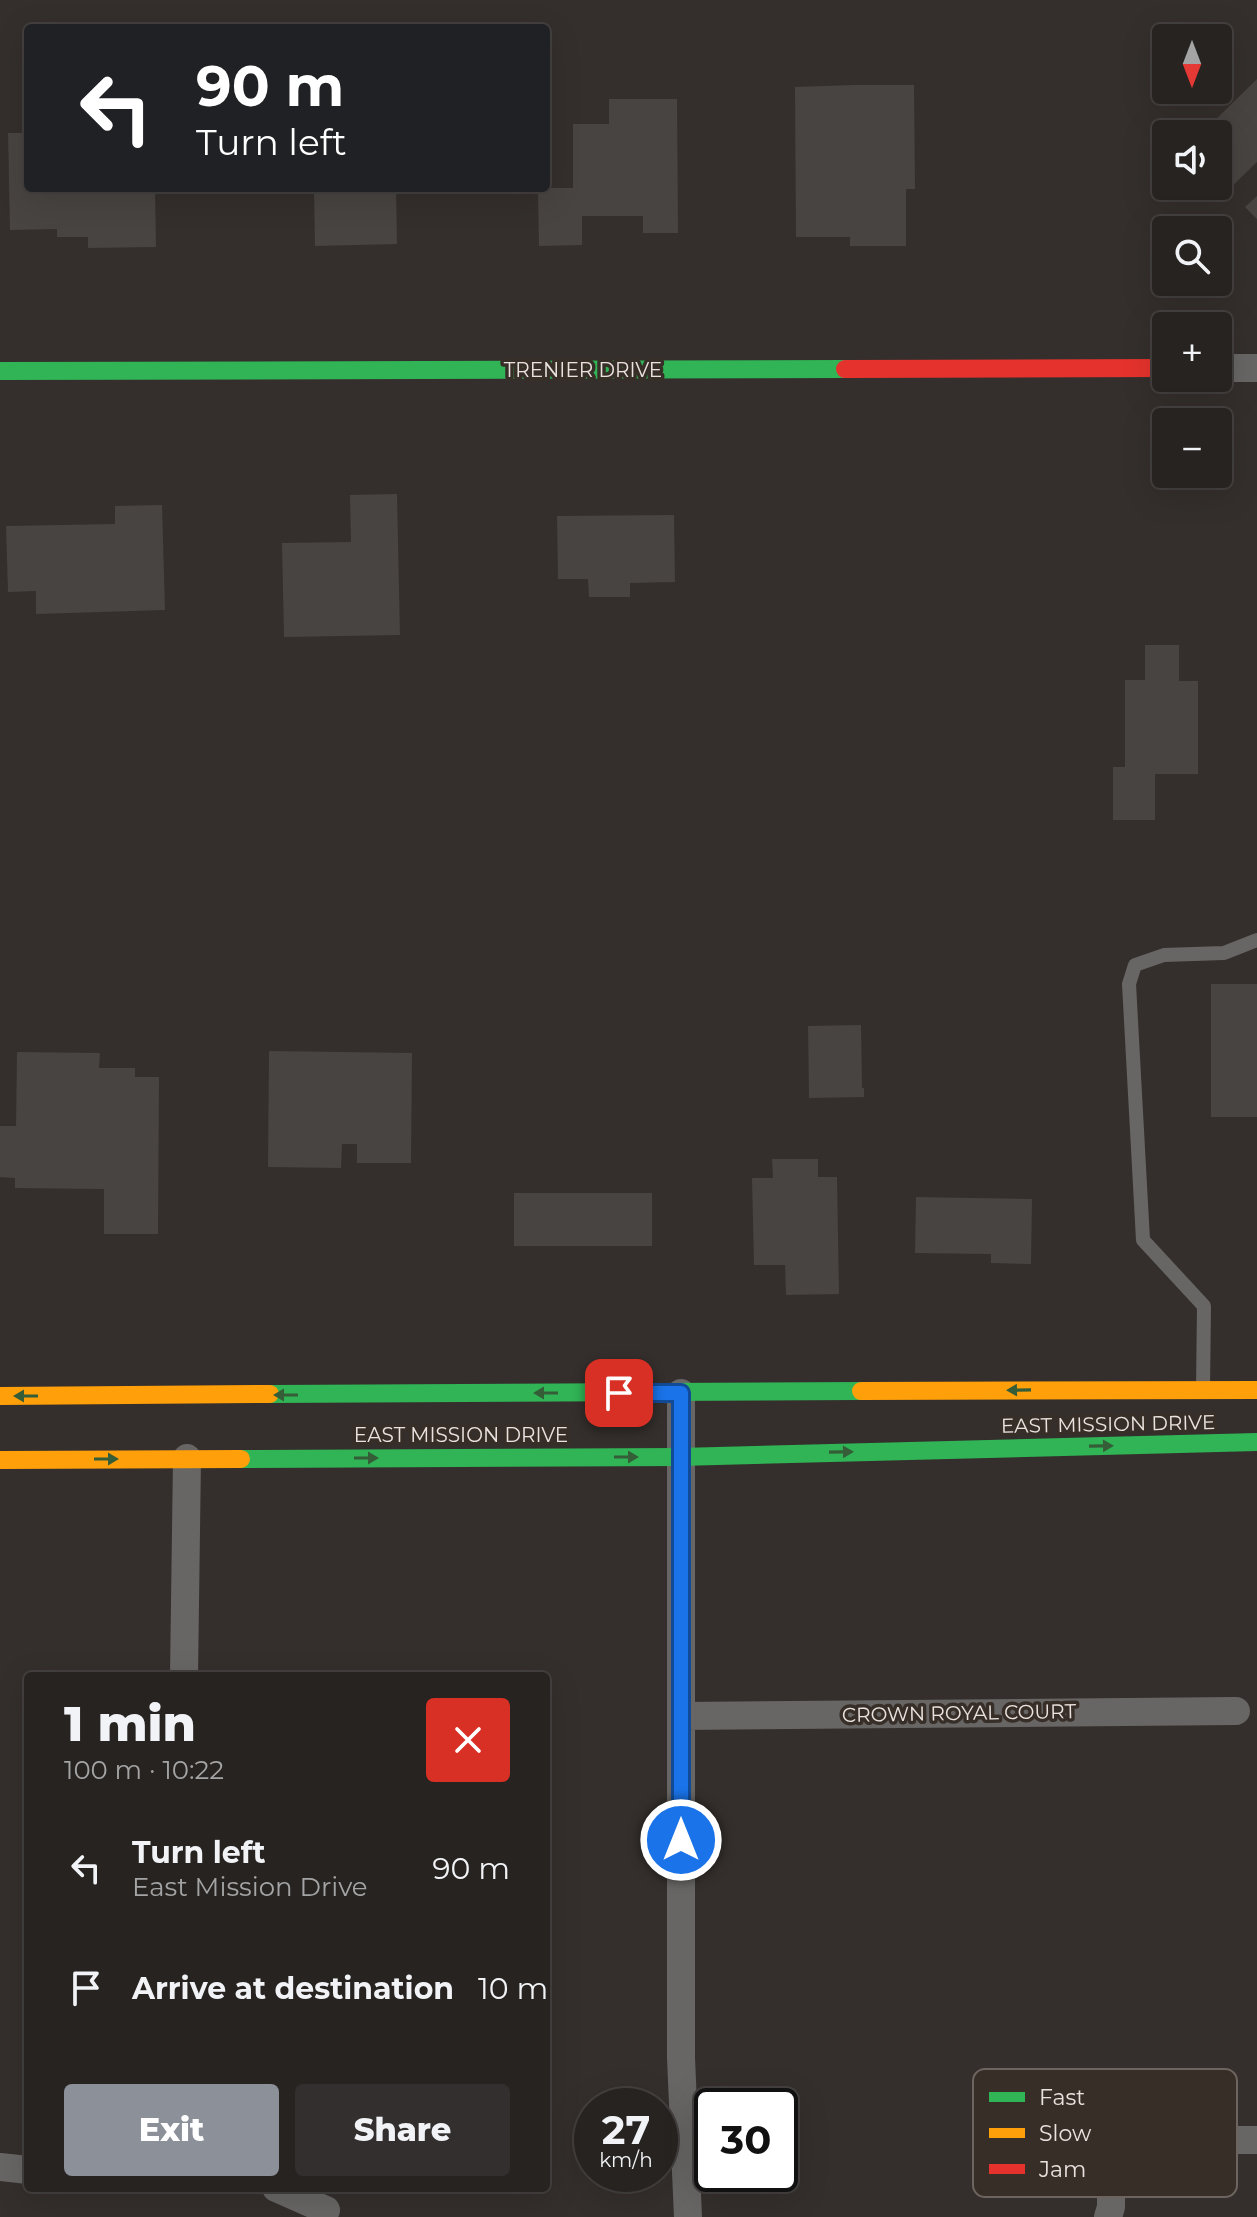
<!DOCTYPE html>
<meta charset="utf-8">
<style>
:root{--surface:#272321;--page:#332f2e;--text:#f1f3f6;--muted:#a4a4a5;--line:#43403f;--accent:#8c9099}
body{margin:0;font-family:Montserrat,sans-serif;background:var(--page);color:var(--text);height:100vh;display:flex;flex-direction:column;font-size:30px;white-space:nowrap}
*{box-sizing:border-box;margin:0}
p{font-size:26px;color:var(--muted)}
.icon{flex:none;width:44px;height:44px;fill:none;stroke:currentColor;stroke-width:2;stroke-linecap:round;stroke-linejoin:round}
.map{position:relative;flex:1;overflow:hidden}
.drawer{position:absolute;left:24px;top:1672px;width:526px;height:520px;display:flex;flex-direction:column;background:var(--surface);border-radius:8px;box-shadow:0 8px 32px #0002,0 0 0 2px var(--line)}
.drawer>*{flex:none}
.hud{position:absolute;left:24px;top:24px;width:526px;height:168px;border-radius:8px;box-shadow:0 8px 32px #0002,0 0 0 2px var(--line);background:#202124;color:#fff;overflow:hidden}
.needle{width:52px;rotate:180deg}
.controls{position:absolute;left:1152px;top:24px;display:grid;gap:16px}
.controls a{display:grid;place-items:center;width:80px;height:80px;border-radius:8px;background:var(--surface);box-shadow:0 8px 32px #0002,0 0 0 2px var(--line);font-size:40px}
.speed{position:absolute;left:574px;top:2088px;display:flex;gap:16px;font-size:40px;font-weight:700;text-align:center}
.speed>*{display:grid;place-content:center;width:104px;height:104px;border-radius:50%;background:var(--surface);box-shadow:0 8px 32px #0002,0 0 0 2px var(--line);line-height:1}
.speed small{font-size:20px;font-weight:400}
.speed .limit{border:4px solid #111;border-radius:12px;background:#fff;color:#111}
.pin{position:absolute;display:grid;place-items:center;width:68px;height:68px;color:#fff;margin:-34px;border-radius:16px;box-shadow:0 4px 12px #0006}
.me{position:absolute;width:88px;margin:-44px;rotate:0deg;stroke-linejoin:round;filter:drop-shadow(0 0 6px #0008)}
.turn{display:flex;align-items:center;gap:28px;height:168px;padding:0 40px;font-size:36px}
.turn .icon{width:104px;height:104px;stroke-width:2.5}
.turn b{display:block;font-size:56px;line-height:68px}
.round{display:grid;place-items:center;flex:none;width:84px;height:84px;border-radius:8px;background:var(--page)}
.summary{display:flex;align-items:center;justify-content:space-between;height:136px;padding:0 40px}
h1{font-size:48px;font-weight:800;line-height:60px}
.action{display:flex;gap:16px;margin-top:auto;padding:16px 40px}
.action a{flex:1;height:92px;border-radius:8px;background:var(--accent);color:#fff;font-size:32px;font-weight:800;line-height:92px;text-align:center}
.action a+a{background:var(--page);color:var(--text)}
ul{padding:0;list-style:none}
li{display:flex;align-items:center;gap:24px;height:120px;padding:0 40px}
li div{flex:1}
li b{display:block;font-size:30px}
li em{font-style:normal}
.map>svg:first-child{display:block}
</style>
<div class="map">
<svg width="1257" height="2217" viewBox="0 0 1257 2217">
<rect width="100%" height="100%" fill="#342f2c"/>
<path fill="#484441" d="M 1257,79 L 1257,162 L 1226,192 L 1218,184 L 1218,134 L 1201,134 Z
M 854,85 L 914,85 L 915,189 L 906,189 L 906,246 L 850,246 L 850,237 L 796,237 L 795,87 Z
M 609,99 L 677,99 L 678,233 L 643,233 L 643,216 L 582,216 L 582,245 L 539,246 L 538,188 L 573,188 L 573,124 L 609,124 Z
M 8,133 L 28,133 L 28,188 L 155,188 L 156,247 L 88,248 L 88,237 L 57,237 L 57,229 L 10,230 Z
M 314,188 L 396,188 L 397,244 L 315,246 Z
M 1257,196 L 1257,219 L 1245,207 Z
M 397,494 L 400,635 L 284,637 L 282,543 L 351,542 L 350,495 Z
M 162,505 L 165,610 L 36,614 L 36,591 L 8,592 L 6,526 L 115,524 L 115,506 Z
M 674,515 L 675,582 L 630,583 L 630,597 L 589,597 L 588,579 L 558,579 L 557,516 Z
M 1145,645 L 1179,645 L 1179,681 L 1198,681 L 1198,774 L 1155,774 L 1155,820 L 1113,820 L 1113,767 L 1125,767 L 1125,680 L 1145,680 Z
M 1211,984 L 1257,984 L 1257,1117 L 1211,1117 Z
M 861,1025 L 862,1088 L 864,1088 L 864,1097 L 809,1098 L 808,1026 Z
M 269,1051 L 412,1053 L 411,1163 L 357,1163 L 357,1144 L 342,1144 L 341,1168 L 268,1167 Z
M 17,1052 L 100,1053 L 99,1068 L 135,1068 L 135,1077 L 159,1077 L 158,1234 L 104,1234 L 104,1189 L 15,1188 L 15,1178 L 0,1177 L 0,1126 L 16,1126 Z
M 772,1159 L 818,1159 L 818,1177 L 837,1177 L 839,1294 L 786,1295 L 785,1265 L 754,1265 L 752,1178 L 773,1178 Z
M 514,1193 L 652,1193 L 652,1246 L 514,1246 Z
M 916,1197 L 1032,1199 L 1031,1264 L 991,1263 L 991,1254 L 915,1253 Z"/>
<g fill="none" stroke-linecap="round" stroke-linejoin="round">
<path stroke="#686665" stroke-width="14" d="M 1203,1388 L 1204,1306 L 1143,1240 L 1129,984 L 1135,965 L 1164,955 L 1224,953 L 1257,940"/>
<path stroke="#686665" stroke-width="28" d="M 1218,368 L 1257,368
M 681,1393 L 681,2058 L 688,2217
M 184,1676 L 187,1458
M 681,1716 L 1236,1711
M 0,2167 L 28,2170
M 276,2188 L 326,2210
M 1108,2217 L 1111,2207 L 1111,2171 L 1127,2139 L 1171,2132 L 1216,2140 L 1257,2140"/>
<path stroke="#30b455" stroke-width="18" d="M 0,371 L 845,369
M 270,1394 L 861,1391
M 241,1459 L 680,1457 L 1257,1442"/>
<path stroke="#ff9f0a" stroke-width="18" d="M 861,1391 L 1257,1390
M 0,1396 L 270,1394
M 0,1460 L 241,1459"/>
<path stroke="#e5322d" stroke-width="18" d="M 845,369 L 1166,368"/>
</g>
<defs><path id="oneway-solid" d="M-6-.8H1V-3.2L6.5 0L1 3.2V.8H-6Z" transform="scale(2)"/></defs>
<g fill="#355d38">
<use href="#oneway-solid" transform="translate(1019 1390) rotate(179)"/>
<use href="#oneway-solid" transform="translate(546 1393) rotate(180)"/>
<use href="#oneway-solid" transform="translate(286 1395) rotate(180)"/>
<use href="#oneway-solid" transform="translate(26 1396) rotate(180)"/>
<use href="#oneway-solid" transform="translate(1101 1446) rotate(-1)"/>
<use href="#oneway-solid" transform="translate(841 1452) rotate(-1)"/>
<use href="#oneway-solid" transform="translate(626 1457)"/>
<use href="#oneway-solid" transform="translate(366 1458)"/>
<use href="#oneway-solid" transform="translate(106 1459)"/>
</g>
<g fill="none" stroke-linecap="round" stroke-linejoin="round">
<g stroke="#114b97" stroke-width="20">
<path id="route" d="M 619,1393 L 681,1393 L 681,1840"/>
</g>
<use href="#route" stroke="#1a73e8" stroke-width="14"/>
</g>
<g text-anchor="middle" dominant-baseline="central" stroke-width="7" stroke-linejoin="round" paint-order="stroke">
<g font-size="20" fill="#e9e2de" stroke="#382e28">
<text x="583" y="370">TRENIER DRIVE</text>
<text transform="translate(1108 1424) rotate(-1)">EAST MISSION DRIVE</text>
<text x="461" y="1435">EAST MISSION DRIVE</text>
<text transform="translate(959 1713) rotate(-1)">CROWN ROYAL COURT</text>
</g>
</g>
<rect x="973" y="2069" width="264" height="128" rx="12" fill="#382e28" stroke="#6d645f" stroke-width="2"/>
<rect x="989" y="2092" width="36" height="10" fill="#30b455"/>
<rect x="989" y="2128" width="36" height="10" fill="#ff9f0a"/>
<rect x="989" y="2164" width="36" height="10" fill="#e5322d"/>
<g font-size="22" fill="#e9e2de">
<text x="1039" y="2105">Fast</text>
<text x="1039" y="2141">Slow</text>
<text x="1039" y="2177">Jam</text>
</g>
</svg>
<div class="controls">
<a><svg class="needle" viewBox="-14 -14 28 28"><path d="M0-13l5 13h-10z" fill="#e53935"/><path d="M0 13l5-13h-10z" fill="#a4a4a5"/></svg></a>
<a><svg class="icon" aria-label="sound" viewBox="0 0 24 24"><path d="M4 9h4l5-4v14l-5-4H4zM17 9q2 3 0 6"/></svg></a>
<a><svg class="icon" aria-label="search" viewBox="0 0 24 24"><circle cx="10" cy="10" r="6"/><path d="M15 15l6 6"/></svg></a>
<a>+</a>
<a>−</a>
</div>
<div class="speed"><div>27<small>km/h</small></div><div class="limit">30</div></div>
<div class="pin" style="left:619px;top:1393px;background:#d93025"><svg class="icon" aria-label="arrive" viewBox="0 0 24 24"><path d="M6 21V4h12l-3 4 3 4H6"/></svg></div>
<svg class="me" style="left:681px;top:1840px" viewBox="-20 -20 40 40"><circle r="17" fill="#1a73e8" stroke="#fff" stroke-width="3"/><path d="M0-11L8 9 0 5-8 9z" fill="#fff"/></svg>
<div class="hud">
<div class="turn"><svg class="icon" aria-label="left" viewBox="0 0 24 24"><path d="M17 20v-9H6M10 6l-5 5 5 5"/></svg><div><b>90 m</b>Turn left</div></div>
</div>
<section class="drawer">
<div class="summary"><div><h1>1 min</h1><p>100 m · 10:22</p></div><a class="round" style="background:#d93025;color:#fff"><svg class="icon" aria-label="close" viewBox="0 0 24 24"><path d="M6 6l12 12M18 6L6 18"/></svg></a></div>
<ul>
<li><svg class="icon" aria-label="left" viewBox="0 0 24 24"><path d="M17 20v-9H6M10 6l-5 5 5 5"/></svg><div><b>Turn left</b><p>East Mission Drive</p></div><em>90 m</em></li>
<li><svg class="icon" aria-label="arrive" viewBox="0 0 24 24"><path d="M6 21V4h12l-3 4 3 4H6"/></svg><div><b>Arrive at destination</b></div><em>10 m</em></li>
</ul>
<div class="action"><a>Exit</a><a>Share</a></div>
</section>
</div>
